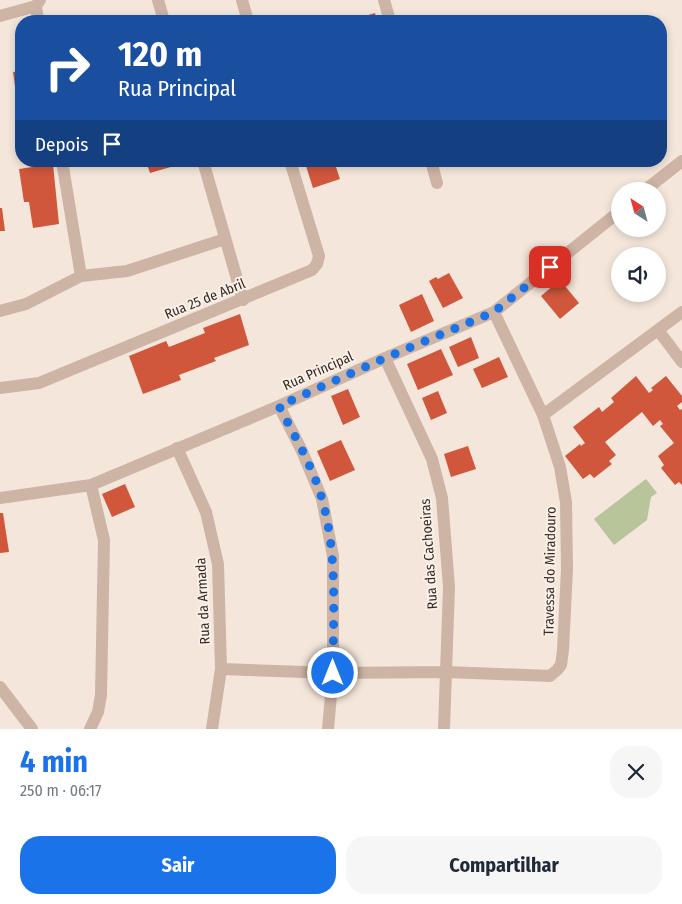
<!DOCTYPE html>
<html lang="pt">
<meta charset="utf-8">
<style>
:root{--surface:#fff;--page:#f6f6f7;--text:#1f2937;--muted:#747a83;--accent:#1a73e8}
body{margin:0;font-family:"Fira Sans Condensed",sans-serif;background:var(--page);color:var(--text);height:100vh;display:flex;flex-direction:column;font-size:19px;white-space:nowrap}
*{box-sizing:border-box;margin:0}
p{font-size:16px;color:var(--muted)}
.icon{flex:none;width:28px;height:28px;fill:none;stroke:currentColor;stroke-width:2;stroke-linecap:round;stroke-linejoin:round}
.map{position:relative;height:729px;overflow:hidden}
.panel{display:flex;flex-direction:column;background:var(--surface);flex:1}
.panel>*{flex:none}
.banner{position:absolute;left:15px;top:15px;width:652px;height:152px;border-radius:20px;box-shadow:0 2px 8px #0003;background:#1a4fa0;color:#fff;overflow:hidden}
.needle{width:32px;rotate:324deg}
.fabs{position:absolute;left:611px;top:182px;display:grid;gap:10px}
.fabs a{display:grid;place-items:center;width:55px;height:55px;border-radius:50%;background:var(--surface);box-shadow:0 2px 8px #0003;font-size:25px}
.pin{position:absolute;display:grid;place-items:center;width:42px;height:42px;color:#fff;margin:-21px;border-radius:10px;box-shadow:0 2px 8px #0006}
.me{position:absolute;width:55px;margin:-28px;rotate:0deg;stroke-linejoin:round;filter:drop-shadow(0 0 4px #0008)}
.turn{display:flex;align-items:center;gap:18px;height:105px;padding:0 20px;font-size:22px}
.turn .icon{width:65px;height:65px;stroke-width:2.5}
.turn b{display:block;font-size:35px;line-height:42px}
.then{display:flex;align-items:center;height:48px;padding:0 20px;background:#0003;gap:10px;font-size:19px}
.round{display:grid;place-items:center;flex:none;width:52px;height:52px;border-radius:20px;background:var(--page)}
.headline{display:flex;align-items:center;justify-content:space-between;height:85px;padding:0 20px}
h1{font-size:30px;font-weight:700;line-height:38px;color:var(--accent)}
.primary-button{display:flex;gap:10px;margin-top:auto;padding:10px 20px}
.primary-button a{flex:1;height:58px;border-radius:20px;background:var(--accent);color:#fff;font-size:20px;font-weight:700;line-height:58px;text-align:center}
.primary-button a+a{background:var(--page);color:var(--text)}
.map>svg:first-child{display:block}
</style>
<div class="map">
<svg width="682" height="729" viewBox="0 0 682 729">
<rect width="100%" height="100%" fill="#f4e6da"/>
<path fill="#b8c499" d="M 646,479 L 657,493 L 651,497 L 647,520 L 614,545 L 594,519 Z"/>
<path fill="#d0563c" d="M 375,13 L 377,21 L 351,21 L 351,20 Z
M 21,71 L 21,94 L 16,94 L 13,72 Z
M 17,135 L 21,135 L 21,157 L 20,157 Z
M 146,161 L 188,161 L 188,162 L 150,173 Z
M 322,161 L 334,161 L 340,179 L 313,188 L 306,166 Z
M 53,164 L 59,224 L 33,228 L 29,202 L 24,202 L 19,169 Z
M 0,208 L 2,208 L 5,231 L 0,231 Z
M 449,273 L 463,298 L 443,308 L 429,281 L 436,277 L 438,279 Z
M 560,280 L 579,303 L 560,319 L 541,296 Z
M 422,294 L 434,321 L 411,332 L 399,305 Z
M 240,314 L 249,345 L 214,358 L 216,361 L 179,375 L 181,380 L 143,394 L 129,356 L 166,341 L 169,347 L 205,333 L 203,328 Z
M 471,337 L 479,358 L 458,367 L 449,347 Z
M 441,349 L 453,375 L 418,390 L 407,364 Z
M 499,357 L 508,377 L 482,388 L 473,369 Z
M 636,376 L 649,393 L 653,390 L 651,388 L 666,376 L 682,396 L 682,402 L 677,406 L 680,410 L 682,409 L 682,485 L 679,482 L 675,485 L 661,468 L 664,465 L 658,456 L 674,443 L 660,426 L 663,424 L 660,420 L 653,426 L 642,412 L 605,442 L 616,455 L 609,461 L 612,464 L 594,478 L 590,474 L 583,479 L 565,456 L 580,444 L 581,446 L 585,443 L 573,427 L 599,407 L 602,412 L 614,402 L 611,398 Z
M 348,389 L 360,417 L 343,425 L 331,396 Z
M 438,391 L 447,413 L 431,420 L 422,398 Z
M 341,440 L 355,470 L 330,481 L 317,451 Z
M 468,446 L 476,469 L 451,477 L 444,454 Z
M 125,484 L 135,507 L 112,517 L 102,494 Z
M 0,513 L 3,513 L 9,552 L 0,553 Z"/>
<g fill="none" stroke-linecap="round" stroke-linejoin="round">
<path stroke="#cdb4a5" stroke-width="12" d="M 158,0 L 164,21
M 242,0 L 248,21
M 384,0 L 390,21
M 36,6 L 38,21
M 0,16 L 36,6 L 40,0
M 62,161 L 81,276
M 203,161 L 243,300
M 431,161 L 437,183
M 644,191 L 682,161
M 0,311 L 26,304 L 81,276 L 127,271 L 225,239
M 658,330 L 682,362
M 385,358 L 432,459 L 442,498 L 449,587 L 444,729
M 0,388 L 39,383 L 312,270 L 317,264 L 319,256 L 290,161
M 279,406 L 302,451 L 322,499 L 333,556 L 333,673 L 328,729
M 543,415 L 682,312
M 177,448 L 206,512 L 218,564 L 221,669 L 212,729
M 0,498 L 91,485 L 279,406 L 385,358 L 494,312 L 620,211
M 221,669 L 333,673 L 447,672 L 550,676 L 557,670 L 561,665 L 563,650 L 567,569 L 566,502 L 560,467 L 543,415 L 494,312
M 0,687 L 32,729
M 90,729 L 98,712 L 101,695 L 104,540 L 91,485"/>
</g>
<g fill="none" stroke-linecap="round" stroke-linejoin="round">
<path stroke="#1a73e8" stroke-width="9" stroke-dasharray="0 16.2" d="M 333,673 C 333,615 338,555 322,499 C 313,467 294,435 279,406 L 385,358 L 494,312 L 550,267"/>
</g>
<g text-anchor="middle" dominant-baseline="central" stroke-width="4" stroke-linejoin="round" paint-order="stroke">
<g font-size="14" fill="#382b27" stroke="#fbf0e7">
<text transform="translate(205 299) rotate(-22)">Rua 25 de Abril</text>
<text transform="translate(318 371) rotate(-24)">Rua Principal</text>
<text transform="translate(429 554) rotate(-94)">Rua das Cachoeiras</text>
<text transform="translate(550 571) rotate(-89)">Travessa do Miradouro</text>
<text transform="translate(203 601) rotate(-93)">Rua da Armada</text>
</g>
</g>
</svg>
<div class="fabs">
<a><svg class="needle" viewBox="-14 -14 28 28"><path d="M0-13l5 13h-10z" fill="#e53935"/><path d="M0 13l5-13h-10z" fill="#747a83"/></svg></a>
<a><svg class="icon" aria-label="sound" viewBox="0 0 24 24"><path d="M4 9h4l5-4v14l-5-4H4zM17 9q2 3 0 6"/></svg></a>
</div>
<div class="pin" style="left:550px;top:267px;background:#d93025"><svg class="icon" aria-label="arrive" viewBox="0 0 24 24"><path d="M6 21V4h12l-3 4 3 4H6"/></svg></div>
<svg class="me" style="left:333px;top:673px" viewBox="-20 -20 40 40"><circle r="17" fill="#1a73e8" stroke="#fff" stroke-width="3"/><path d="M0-11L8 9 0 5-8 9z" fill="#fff"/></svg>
<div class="banner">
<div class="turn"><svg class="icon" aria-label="right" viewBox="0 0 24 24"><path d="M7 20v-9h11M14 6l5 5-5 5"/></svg><div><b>120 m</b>Rua Principal</div></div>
<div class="then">Depois<svg class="icon" aria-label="arrive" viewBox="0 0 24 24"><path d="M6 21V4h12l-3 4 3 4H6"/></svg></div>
</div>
</div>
<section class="panel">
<div class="headline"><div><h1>4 min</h1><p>250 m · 06:17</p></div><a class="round"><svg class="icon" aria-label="close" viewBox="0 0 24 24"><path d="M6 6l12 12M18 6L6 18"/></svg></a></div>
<div class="primary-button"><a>Sair</a><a>Compartilhar</a></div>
</section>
